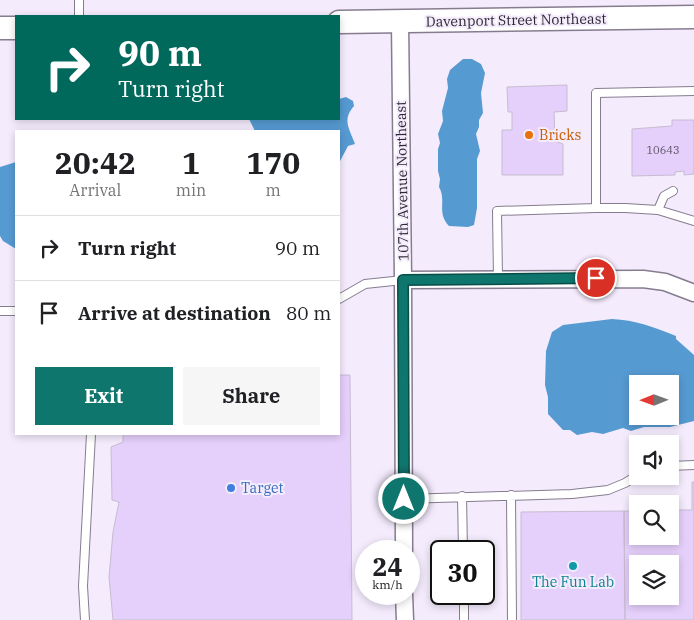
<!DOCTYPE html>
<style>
:root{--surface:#fff;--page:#f6f6f6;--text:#202124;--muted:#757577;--line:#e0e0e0;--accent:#0f766e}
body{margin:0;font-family:"IBM Plex Serif",serif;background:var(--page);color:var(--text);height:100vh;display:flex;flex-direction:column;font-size:19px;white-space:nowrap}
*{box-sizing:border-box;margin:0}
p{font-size:16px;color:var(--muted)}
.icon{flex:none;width:28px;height:28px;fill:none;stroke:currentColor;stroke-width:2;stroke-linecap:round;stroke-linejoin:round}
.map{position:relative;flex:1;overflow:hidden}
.sheet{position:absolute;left:15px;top:130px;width:325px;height:305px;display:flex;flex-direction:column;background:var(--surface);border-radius:0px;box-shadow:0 2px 8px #0003}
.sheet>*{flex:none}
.top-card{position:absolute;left:15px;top:15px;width:325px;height:105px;border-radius:0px;box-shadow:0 2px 8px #0003;background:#00695c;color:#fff;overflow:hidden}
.needle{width:32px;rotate:269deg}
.tools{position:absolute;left:629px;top:375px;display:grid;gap:10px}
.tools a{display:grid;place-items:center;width:50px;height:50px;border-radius:0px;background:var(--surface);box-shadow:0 2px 8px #0003;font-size:25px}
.speed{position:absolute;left:355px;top:540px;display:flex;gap:10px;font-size:25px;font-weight:700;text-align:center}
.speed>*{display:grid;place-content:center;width:65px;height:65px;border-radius:50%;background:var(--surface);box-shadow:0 2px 8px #0003;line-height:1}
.speed small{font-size:12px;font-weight:400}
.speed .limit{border:2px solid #111;border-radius:8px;background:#fff;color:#111}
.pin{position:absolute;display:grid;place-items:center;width:42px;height:42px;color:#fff;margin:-21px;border:2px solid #fff;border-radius:50%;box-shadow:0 1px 5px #0007}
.me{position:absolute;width:55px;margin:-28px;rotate:0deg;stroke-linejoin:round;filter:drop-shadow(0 0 4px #0008)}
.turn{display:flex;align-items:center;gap:18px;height:105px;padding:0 20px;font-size:22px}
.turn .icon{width:65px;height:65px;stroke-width:2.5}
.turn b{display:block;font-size:35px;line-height:42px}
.eta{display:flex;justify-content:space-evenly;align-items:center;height:85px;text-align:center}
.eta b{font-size:30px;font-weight:800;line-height:35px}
.button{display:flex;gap:10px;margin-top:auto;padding:10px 20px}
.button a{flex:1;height:58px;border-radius:0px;background:var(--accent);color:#fff;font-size:20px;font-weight:800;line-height:58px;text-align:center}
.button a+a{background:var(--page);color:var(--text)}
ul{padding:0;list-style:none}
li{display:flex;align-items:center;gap:15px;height:65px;padding:0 20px;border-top:1px solid var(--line)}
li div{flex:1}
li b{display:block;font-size:19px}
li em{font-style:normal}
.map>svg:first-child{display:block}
</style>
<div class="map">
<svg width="694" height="620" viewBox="0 0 694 620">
<rect width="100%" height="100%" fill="#f4ebfd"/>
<path fill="#569ad2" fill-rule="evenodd" d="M 463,59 L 472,59 L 481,64 L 485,73 L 481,93 L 483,113 L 479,120 L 479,127 L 476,134 L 480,151 L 477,159 L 477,208 L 474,225 L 468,227 L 449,226 C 436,212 447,201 439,187 L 440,179 L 438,171 L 438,149 L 440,143 L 438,134 L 443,121 L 442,111 L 448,88 L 447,79 L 450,70 Z
M 346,97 L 353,101 L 354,106 C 342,120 349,128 355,144 L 348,146 L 339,163 L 339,131 L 255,131 L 249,119 L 339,119 L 339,99 Z
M 16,162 L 16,249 L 3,241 L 0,236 L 0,167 Z
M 612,319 C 635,320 654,327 676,336 L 676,339 L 694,355 L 694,421 L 670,427 L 644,427 L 631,431 L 623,428 L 603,434 L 592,432 L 577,435 L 570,430 L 563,430 L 548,414 L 548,397 L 545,385 L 546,351 L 552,332 L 563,325 ZM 638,384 L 670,384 L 670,416 L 638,416 Z"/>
<path fill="#e5cffb" stroke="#c7bcd1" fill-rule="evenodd" d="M 567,85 L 567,111 L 554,112 L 555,141 L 563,144 L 563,175 L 502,175 L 502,130 L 512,130 L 512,112 L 508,112 L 507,87 Z
M 672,120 L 694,120 L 694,174 L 684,175 L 684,171 L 675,172 L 675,175 L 632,176 L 632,129 L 672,126 Z
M 339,375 L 350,375 L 352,620 L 113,620 L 109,577 L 113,532 L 119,502 L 112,500 L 111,447 L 123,442 L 123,434 L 339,434 Z
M 692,482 L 694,482 L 694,620 L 625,620 L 624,511 L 638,511 L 638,536 L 670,536 L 670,510 L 692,510 ZM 638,564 L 670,564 L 670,596 L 638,596 Z
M 624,511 L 625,620 L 521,620 L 521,512 Z"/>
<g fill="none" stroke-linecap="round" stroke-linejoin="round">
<g stroke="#867c8f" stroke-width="10">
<path id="lane" d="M 79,0 L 79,16
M 596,208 L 625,208 L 658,210 L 694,221
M 658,210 L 664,196 L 673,191
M 498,278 L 497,211 L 596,208 L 596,93 L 694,91
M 339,299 L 365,284 L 403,280
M 0,311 L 16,311
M 670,466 L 694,465
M 511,495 L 512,620
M 462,496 L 463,551
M 404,499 L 572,494 L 608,490 L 625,483 L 638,475
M 464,594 L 464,620
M 85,620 L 83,586 L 91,434"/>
</g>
<g stroke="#867c8f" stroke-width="19">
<path id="street" d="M 400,21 L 403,280 L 404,551
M 403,280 L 643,279 L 665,282 L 694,293
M 404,594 L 405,620"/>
</g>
<g stroke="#867c8f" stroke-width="25">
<path id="secondary" d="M 339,22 L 694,17
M 0,28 L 16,28"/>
</g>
<use href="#lane" stroke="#fff" stroke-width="8"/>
<use href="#street" stroke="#fff" stroke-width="16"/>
<use href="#secondary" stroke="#fff" stroke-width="22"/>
</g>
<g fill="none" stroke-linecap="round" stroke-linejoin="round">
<g stroke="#0a4d48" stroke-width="12">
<path id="route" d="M 404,499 L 403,280 L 596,278"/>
</g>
<use href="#route" stroke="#0f766e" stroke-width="9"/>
</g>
<circle fill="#e8710a" stroke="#f4ebfd" stroke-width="2" cx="529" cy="135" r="5"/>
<circle fill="#3f7fe0" stroke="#f4ebfd" stroke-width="2" cx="231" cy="488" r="5"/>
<circle fill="#0f9aa8" stroke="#f4ebfd" stroke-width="2" cx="573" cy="566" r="5"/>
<g text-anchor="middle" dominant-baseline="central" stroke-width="4" stroke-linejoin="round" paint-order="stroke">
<g font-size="11" fill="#5a5263">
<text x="663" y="150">10643</text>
</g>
<g font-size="14" fill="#2c2830" stroke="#f4ebfd">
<text transform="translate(516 20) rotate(-1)">Davenport Street Northeast</text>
<text transform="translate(402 181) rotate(-91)">107th Avenue Northeast</text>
</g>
<g font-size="14" fill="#c56008" stroke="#f4ebfd" text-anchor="start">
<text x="539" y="135">Bricks</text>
</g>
<g font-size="14" fill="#366cbe" stroke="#f4ebfd" text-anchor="start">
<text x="241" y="488">Target</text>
</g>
<g font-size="14" fill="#0d838f" stroke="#f4ebfd">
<text x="573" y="582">The Fun Lab</text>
</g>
</g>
</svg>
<div class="tools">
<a><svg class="needle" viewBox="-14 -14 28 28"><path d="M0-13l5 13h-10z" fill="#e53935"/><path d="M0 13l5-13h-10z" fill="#757577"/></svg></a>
<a><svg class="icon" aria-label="sound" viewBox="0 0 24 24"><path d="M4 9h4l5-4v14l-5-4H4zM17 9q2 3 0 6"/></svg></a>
<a><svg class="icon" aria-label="search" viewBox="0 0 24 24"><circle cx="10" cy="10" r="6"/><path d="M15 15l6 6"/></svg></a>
<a><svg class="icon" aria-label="layers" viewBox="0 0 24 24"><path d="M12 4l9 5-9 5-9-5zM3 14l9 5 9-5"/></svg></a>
</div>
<div class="speed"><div>24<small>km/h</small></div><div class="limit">30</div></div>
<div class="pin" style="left:596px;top:278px;background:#d93025"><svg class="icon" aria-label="arrive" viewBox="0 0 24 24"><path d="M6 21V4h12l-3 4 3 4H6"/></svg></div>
<svg class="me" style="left:404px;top:499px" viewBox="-20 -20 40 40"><circle r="17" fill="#0f766e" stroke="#fff" stroke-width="3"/><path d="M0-11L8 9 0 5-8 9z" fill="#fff"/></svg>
<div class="top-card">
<div class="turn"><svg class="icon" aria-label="right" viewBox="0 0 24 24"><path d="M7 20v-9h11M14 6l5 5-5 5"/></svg><div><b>90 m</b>Turn right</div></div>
</div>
<section class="sheet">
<div class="eta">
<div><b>20:42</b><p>Arrival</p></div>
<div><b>1</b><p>min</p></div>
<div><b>170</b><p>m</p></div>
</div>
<ul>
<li><svg class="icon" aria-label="right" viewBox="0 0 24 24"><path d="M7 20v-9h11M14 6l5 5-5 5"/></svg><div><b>Turn right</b></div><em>90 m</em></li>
<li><svg class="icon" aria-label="arrive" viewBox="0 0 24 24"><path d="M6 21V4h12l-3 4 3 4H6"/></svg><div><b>Arrive at destination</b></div><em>80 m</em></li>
</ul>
<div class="button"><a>Exit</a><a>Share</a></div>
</section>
</div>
